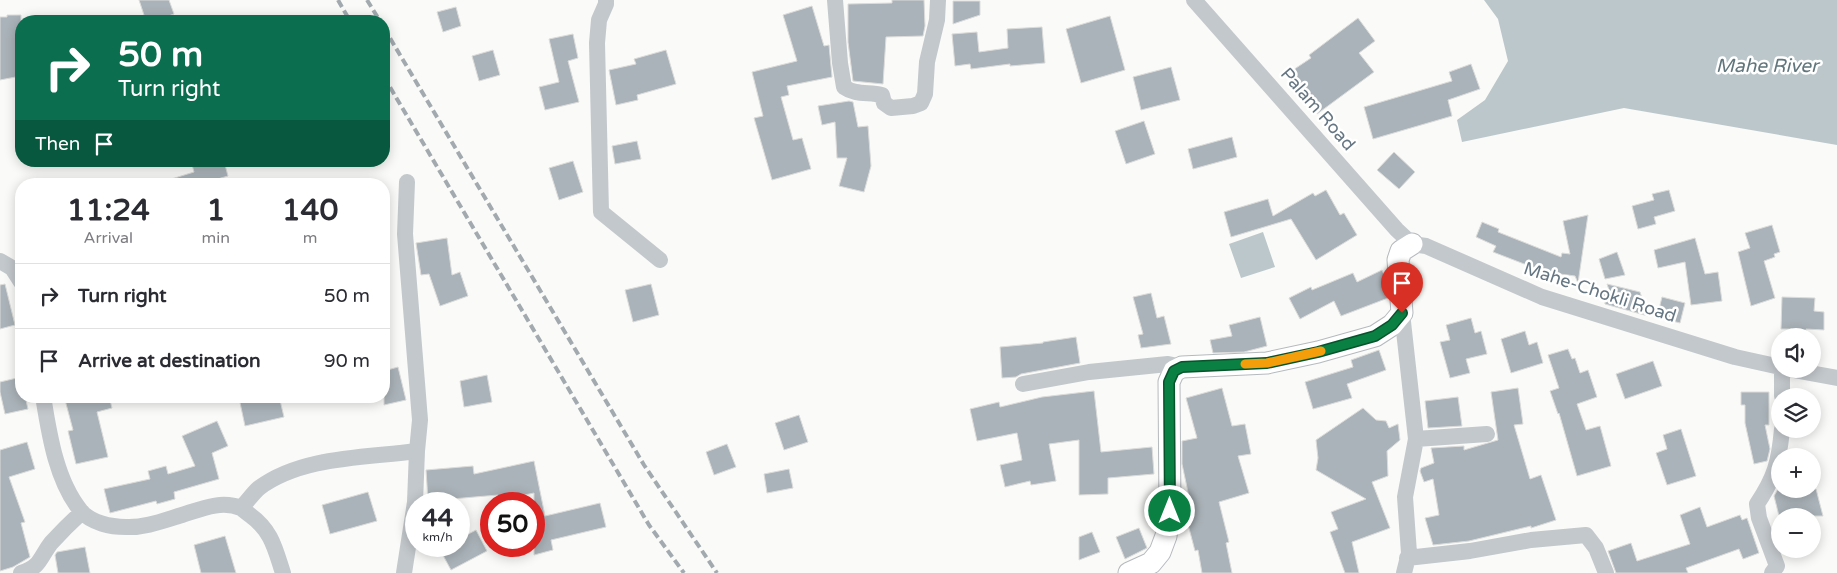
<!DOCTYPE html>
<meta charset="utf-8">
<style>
:root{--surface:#fff;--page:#f2f2f3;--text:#2b2b33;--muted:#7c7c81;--line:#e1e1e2}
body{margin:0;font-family:"Varela Round",sans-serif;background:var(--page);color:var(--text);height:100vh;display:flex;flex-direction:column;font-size:19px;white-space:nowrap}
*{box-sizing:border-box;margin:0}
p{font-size:16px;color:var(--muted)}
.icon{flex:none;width:28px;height:28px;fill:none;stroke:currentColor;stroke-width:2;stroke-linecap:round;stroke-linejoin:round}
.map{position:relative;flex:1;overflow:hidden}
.sheet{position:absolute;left:15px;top:178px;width:375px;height:225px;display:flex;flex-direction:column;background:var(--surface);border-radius:20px;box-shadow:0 2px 12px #0003}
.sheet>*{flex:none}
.banner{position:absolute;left:15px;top:15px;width:375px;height:152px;border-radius:20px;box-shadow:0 2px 12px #0003;background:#0b6e4f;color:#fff;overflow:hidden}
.controls{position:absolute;left:1771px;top:328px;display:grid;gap:10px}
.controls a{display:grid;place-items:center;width:50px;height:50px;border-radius:50%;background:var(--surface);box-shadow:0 2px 12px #0003;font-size:25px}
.speed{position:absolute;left:405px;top:492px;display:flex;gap:10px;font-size:25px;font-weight:700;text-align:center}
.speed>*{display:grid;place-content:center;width:65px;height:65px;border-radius:50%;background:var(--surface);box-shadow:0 2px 12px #0003;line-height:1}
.speed small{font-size:12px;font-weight:400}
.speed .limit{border:8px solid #d22;background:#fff;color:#111}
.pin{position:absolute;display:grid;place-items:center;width:42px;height:42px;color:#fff;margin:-51px -21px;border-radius:50% 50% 50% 0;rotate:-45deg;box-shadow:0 0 5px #0007}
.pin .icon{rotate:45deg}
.me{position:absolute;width:55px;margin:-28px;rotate:0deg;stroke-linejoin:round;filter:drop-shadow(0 0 4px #0008)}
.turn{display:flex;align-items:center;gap:18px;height:105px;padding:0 20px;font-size:22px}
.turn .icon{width:65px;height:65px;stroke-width:2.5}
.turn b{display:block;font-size:35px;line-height:42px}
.then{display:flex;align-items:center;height:48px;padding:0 20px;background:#0003;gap:10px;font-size:19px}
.eta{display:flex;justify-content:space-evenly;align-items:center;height:85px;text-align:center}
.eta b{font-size:30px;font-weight:700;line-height:35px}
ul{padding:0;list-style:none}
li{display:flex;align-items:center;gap:15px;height:65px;padding:0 20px;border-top:1px solid var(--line)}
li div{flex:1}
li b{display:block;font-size:19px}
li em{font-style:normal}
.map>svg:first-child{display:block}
</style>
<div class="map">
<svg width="1837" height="573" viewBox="0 0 1837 573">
<rect width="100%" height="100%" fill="#fafaf8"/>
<path fill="#bbc7cb" d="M 1484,0 L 1837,0 L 1837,145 L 1624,108 L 1462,142 L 1457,120 L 1485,100 L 1508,61 L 1498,19 Z
M 1263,232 L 1275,267 L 1241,278 L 1229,244 Z"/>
<path fill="#aab3b9" stroke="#dcdcda" d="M 139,0 L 169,0 L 174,14 L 154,21 L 146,21 Z
M 892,0 L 924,0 L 925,26 L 923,36 L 886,37 L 883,84 L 853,81 L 848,42 L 848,4 L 892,3 Z
M 953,1 L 980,1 L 980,15 L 953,24 Z
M 812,6 L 824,46 L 829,45 L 832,77 L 787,86 L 789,95 L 781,97 L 793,140 L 802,138 L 811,169 L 772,180 L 754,118 L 763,116 L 752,72 L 797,61 L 783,15 Z
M 456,7 L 461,26 L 443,32 L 437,12 Z
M 7,15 L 21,15 L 21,76 L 0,80 L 0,17 L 7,17 Z
M 1110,16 L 1125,70 L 1081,83 L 1066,29 Z
M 1358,18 L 1375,41 L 1359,53 L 1374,72 L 1317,114 L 1287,74 L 1311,58 L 1309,55 Z
M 1042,27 L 1045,63 L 1010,66 L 1010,64 L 971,69 L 970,64 L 955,66 L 952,34 L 977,32 L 979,52 L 1008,48 L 1007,29 Z
M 573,34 L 578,58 L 568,61 L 579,102 L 545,110 L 539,87 L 559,82 L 549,39 Z
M 493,50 L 500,75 L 479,81 L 472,56 Z
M 666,50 L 676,84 L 637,95 L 638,100 L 616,105 L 609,70 L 636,64 L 634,59 Z
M 1471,64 L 1480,89 L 1448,100 L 1452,116 L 1373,139 L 1364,107 L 1452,81 L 1449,72 Z
M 1171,67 L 1180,100 L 1141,110 L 1133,77 Z
M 849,101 L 853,102 L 858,127 L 868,126 L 871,166 L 864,192 L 839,186 L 847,158 L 837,158 L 835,122 L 822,125 L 818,106 Z
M 1144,121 L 1155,154 L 1126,164 L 1115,131 Z
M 1232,137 L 1237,157 L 1193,169 L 1188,149 Z
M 637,141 L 641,159 L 615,164 L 612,146 Z
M 1394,152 L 1415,172 L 1399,189 L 1377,170 Z
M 191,161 L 224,161 L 228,176 L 200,184 L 166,184 L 165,181 L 194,172 Z
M 573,161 L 583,192 L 559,200 L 549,168 Z
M 1326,190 L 1340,215 L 1344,213 L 1357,235 L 1316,260 L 1291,219 L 1231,237 L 1224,212 L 1268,199 L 1273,216 L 1313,193 L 1315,196 Z
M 1669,190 L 1675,211 L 1654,217 L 1656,224 L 1638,229 L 1632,206 L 1654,200 L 1652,194 Z
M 1588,215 L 1578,283 L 1575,276 L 1545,272 L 1493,252 L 1496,246 L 1476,237 L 1482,222 L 1499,229 L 1498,232 L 1561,257 L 1562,253 L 1570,254 L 1563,221 Z
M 1772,225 L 1780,252 L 1774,254 L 1775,257 L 1764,261 L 1775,298 L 1751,306 L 1738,252 L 1750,248 L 1745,233 Z
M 447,238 L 452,275 L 460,272 L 468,296 L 440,306 L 429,274 L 421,275 L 416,243 Z
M 1695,238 L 1705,274 L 1718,272 L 1722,301 L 1691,305 L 1685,262 L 1658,268 L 1654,250 Z
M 1617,252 L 1625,275 L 1605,279 L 1599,259 Z
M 1382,270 L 1387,282 L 1388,298 L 1341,316 L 1334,301 L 1300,319 L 1289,298 L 1311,287 L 1312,290 L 1353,273 L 1357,282 Z
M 5,284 L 15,325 L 0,329 L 0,285 Z
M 651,284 L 659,315 L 633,322 L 625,290 Z
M 1607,284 L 1640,292 L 1648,316 L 1605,304 L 1603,292 L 1609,290 Z
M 1151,293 L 1157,318 L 1164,316 L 1171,344 L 1141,348 L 1138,335 L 1143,334 L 1133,297 Z
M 1662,297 L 1685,303 L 1680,323 L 1657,317 Z
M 1782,297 L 1815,298 L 1814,311 L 1824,312 L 1824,330 L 1806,329 L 1806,336 L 1791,336 L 1792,329 L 1781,329 Z
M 1260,317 L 1267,346 L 1244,352 L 1213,353 L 1210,340 L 1232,336 L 1229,325 Z
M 1471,318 L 1475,333 L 1481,331 L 1487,354 L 1466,359 L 1470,373 L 1450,378 L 1440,342 L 1450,340 L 1446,325 Z
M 1525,331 L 1529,345 L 1537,342 L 1543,363 L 1511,373 L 1501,339 Z
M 1076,337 L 1080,363 L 1021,374 L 1016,377 L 1002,378 L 1000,347 L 1043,343 L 1043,342 Z
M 1568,349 L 1572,359 L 1575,358 L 1580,373 L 1588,370 L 1597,397 L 1577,404 L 1586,430 L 1600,426 L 1611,466 L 1577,476 L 1559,413 L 1558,414 L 1550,391 L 1559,388 L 1548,355 Z
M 1379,350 L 1386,370 L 1347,384 L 1352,398 L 1313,409 L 1305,382 L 1353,367 L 1351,360 Z
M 1653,361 L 1662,386 L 1625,399 L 1616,374 Z
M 398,367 L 406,400 L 384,405 L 384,371 Z
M 487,375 L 492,402 L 464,407 L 460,381 Z
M 21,377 L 21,396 L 25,396 L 28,409 L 5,414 L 0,392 L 0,382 Z
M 1222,388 L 1232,426 L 1245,424 L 1251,454 L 1238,456 L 1249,493 L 1219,502 L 1229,542 L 1226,543 L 1232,573 L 1202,573 L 1198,550 L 1195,551 L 1185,513 L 1192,511 L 1182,464 L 1182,441 L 1197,438 L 1186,398 Z
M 1518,388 L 1523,424 L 1514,425 L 1530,479 L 1541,475 L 1556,520 L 1531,528 L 1531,526 L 1469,541 L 1433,545 L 1425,518 L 1439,515 L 1433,479 L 1424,482 L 1420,471 L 1421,468 L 1434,463 L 1431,448 L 1464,446 L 1464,450 L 1498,440 L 1491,392 Z
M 1094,391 L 1101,452 L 1152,447 L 1154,474 L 1108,478 L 1108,494 L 1079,495 L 1079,440 L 1049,444 L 1056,481 L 1031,485 L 1030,481 L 1005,487 L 1000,465 L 1022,460 L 1017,433 L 977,441 L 970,409 L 999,402 L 1000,407 L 1042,397 Z
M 1741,392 L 1769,392 L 1769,425 L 1765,425 L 1770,449 L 1767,461 L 1754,464 L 1745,423 L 1745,405 L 1741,405 Z
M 64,396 L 109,396 L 112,408 L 97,412 L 108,457 L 76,464 L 68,431 L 73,430 Z
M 248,396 L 279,396 L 284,417 L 245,426 L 239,398 Z
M 1458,397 L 1462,426 L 1428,428 L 1425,401 Z
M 1363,408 L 1376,420 L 1386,421 L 1389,428 L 1398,424 L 1400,440 L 1387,451 L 1388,476 L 1372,482 L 1390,528 L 1352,542 L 1359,573 L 1345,573 L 1330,532 L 1338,529 L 1331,512 L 1366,499 L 1316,470 L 1318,458 L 1316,440 Z
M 799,415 L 808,442 L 784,450 L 775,423 Z
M 217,421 L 228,446 L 212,453 L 219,479 L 174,492 L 175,499 L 157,504 L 156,501 L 110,513 L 104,489 L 150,479 L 148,471 L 166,466 L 168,474 L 195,466 L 182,436 Z
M 1681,429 L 1696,476 L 1667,485 L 1656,453 L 1667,449 L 1663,435 Z
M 27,442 L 35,469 L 9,477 L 25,522 L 21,523 L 30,557 L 13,567 L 0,571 L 0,450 Z
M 727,444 L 736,467 L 714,475 L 706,452 Z
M 534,461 L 545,516 L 600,503 L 606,527 L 551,540 L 553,550 L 534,555 L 534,493 L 499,500 L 498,495 L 428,501 L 426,470 L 473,466 L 474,474 Z
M 789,469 L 793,488 L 767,493 L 764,474 Z
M 1778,489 L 1816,489 L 1823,516 L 1779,516 L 1774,496 Z
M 368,492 L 377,521 L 330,534 L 322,505 Z
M 1700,507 L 1707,527 L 1740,515 L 1742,520 L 1747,518 L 1759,553 L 1743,559 L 1739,549 L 1686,568 L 1688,573 L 1616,573 L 1608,551 L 1631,543 L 1637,561 L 1690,544 L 1680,515 Z
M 1139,528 L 1147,548 L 1125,559 L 1116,537 Z
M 476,530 L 487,551 L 451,570 L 438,546 L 459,546 L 459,539 Z
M 1092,532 L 1100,552 L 1079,560 L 1079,537 Z
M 225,536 L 236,573 L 201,573 L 194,545 Z
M 85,547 L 90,573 L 58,573 L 55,555 L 57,552 Z"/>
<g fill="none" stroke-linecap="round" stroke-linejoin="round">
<g stroke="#b5babe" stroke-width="23">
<path id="major" d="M 1129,573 L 1151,563 L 1160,552 L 1166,536 L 1170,511 L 1169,382 L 1174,371 L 1182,367 L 1267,363 L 1318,352 L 1375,336 L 1392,325 L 1402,313 L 1398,260 L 1401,251 L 1412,244"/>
</g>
<path stroke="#c3c8cc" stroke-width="16" d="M 606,0 L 606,4 L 599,20 L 597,43 L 601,212 L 660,260
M 835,0 L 840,63 L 844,87 C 855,95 868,92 882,95 L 884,103 L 891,108 L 913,106 L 921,103 L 925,94 L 927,62 L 937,20 L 938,0
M 1194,0 L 1397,230 L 1412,244 L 1426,246 L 1542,297 L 1735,357 L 1780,367
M 0,261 L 12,268 L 21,282
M 1402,313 L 1416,439 L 1405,497 L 1409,553 L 1404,573
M 1782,369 L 1782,396
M 1788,369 L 1837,378
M 1023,384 L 1089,372 L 1168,364 L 1182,367
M 43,396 C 49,433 56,481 81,511 C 91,523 111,527 126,527 C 145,528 165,520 182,515 C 201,509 221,500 241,508 C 244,510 247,513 250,515 C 272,531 275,549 283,573
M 1416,439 L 1487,434
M 241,508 C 247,502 253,493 259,488 C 302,456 366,458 417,451 L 420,420 L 405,234 L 407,182
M 1407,558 L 1470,551 L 1531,540 L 1586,535 L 1596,548 L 1606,573
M 21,573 C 41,567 40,557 51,543 C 61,532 71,522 82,512
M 404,573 L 415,502 L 417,451
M 1772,573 L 1777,566 L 1759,518 L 1757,504 C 1775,477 1779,462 1782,429"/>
<use href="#major" stroke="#fff" stroke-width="21"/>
<path stroke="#a2aab0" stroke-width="4" stroke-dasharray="8 4" stroke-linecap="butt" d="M 338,0 L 350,21
M 367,0 L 380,21
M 384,28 L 644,465 L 717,573
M 384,77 L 649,525 L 684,573"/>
</g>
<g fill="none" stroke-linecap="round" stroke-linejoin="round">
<g stroke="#07532c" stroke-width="12">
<path id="route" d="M 1170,511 L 1169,382 L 1174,371 L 1182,367 L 1267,363 L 1318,352 L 1375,336 L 1392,325 L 1402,313"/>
</g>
<use href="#route" stroke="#0b8043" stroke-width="9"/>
<path stroke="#f59e0b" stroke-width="9" d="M 1245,364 L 1267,363 L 1321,351"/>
</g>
<g text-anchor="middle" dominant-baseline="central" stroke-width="5" stroke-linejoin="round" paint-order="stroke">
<g font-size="18" fill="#657683" stroke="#fff">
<text transform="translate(1318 109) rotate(49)">Palam Road</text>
<text transform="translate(1600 292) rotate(18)">Mahe-Chokli Road</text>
</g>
<g font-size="19" font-style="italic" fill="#60757c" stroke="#fff">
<text x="1767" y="66">Mahe River</text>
</g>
</g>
</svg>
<div class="controls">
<a><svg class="icon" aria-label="sound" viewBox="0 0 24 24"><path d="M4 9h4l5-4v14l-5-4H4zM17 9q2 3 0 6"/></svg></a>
<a><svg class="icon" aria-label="layers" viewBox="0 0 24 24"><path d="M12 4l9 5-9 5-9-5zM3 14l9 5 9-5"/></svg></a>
<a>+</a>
<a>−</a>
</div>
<div class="speed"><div>44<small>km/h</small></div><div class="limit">50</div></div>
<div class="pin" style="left:1402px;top:313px;background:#d93025"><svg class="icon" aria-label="arrive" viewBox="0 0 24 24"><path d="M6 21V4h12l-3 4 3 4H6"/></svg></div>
<svg class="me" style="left:1170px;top:511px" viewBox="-20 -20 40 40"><circle r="17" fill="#0b8043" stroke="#fff" stroke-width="3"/><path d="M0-11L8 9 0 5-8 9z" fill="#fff"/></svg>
<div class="banner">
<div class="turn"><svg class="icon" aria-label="right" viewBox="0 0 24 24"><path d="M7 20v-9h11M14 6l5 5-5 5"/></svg><div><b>50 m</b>Turn right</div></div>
<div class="then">Then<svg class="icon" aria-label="arrive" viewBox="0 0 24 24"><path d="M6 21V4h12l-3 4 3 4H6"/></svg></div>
</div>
<section class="sheet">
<div class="eta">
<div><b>11:24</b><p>Arrival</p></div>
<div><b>1</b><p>min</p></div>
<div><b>140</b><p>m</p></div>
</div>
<ul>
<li><svg class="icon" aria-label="right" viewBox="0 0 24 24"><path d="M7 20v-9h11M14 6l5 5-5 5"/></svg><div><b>Turn right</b></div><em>50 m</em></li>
<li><svg class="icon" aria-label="arrive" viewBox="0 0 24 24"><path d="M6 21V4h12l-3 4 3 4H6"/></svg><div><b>Arrive at destination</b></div><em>90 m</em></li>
</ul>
</section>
</div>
